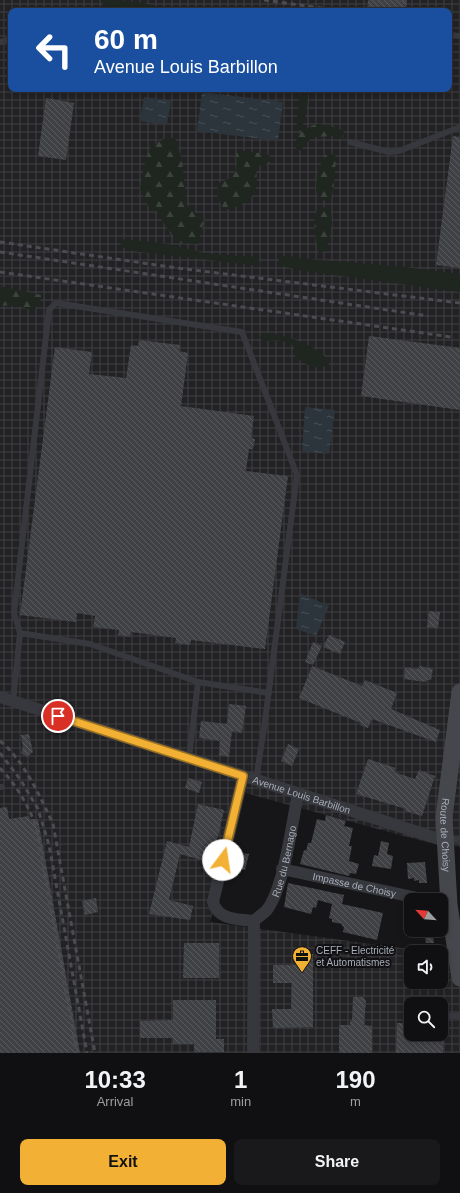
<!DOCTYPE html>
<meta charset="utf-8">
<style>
:root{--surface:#101012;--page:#19191b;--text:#f1f3f6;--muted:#9c9d9f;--line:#303032;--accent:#f2b134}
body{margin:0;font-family:Arial,sans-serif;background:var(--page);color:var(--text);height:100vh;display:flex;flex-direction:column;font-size:15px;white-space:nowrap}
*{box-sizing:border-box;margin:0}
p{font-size:13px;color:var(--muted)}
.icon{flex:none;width:22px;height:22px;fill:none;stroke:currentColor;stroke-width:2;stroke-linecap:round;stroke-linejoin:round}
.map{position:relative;height:1053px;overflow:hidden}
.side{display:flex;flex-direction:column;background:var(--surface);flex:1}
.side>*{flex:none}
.banner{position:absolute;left:8px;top:8px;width:444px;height:84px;border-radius:8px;box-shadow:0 2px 6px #0003,0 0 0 1px var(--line);background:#1a4fa0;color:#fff;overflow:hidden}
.needle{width:26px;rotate:296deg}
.fabs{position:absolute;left:404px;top:893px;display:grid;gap:8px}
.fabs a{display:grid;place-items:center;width:44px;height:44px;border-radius:8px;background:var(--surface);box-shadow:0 2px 6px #0003,0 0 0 1px var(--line);font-size:20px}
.pin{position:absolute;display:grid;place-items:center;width:34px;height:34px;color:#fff;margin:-17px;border:2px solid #fff;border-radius:50%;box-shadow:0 1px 4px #0007}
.me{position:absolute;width:44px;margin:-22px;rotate:14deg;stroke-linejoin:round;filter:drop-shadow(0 0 3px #0008)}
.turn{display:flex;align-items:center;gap:14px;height:84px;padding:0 20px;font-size:18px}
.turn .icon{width:52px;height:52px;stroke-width:2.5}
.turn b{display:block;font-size:28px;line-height:34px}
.eta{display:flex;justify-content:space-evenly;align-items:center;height:68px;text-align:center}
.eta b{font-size:24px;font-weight:700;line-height:28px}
.primary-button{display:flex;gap:8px;margin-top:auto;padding:8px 20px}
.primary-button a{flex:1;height:46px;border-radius:8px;background:var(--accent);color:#111;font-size:16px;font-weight:700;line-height:46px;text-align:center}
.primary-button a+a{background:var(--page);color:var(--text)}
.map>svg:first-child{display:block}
</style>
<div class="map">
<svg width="460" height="1053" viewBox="0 0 460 1053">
<defs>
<pattern id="industrial-grid" width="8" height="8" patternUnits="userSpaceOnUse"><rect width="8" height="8" fill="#222225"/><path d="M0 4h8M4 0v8" fill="none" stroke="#3f3f43"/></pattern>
<pattern id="forest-firs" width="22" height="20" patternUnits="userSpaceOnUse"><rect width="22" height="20" fill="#1e261f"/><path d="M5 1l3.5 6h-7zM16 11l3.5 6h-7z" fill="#3c433d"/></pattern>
<pattern id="water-ripples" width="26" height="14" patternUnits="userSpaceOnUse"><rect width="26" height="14" fill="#2c353c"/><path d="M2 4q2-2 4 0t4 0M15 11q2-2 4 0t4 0" fill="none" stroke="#485056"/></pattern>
<pattern id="building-back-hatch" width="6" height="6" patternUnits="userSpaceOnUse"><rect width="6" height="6" fill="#404145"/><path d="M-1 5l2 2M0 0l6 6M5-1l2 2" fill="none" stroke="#595a5e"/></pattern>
</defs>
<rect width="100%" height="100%" fill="#161618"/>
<path fill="url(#industrial-grid)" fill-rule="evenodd" d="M 0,0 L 460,0 L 460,847 L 426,842 L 245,793 L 210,922 L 431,952 L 411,952 L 411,982 L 441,982 L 441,953 L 460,956 L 460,1053 L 0,1053 ZM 11,11 L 449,11 L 449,89 L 11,89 ZM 411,1004 L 441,1004 L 441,1034 L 411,1034 Z"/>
<path fill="#1e261f" d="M 101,0 C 123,0 147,1 167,11 L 133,11 L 104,6 Z
M 300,89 L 308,89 C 309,97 305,123 301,130 L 296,131 Z
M 119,239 L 168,244 L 208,254 L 258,257 L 261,266 L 133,251 L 122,247 Z
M 288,255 L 296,258 L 405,267 L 460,274 L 460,292 L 298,270 L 279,265 L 279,258 Z
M 270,333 C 286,337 325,346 329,365 C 314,370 309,366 296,358 C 294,354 296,349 293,346 C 287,338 271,341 262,341 L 260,338 L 261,334 Z"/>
<path fill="url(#forest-firs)" d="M 318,124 C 328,125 336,125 344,132 L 343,138 L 340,139 L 333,136 L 312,137 L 301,150 L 296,150 C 293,135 306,127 318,124 Z
M 167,137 L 175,138 C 184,159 184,182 187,205 L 204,220 L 198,244 L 179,243 L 170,233 L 157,212 L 148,206 L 140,189 L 145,162 L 151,147 Z
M 244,151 L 267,154 L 271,157 L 269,164 L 259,166 L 256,170 C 260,197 248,204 225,210 C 218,200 214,193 220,182 C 236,177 238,169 236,153 Z
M 334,154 L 336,157 L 334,184 L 331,200 L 323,200 L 317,195 C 314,184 319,165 325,155 Z
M 327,206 L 331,210 L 332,225 L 326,251 L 319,253 C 315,239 313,226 316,211 Z
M 0,286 L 41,295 L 41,299 L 34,311 L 17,306 L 0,305 Z"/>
<path fill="url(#water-ripples)" d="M 202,92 L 283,102 L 278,141 L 197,131 Z
M 144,97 L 171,101 L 167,125 L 140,121 Z
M 305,407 L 335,410 L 329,454 L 302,451 Z
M 300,593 L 329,606 L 316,636 L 296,629 Z"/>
<path fill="url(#building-back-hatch)" d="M 368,0 L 407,0 L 406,11 L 367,11 Z
M 46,98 L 74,103 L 66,160 L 38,156 Z
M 453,136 L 460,137 L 460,268 L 436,265 Z
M 369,336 L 460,348 L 460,410 L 361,396 Z
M 139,340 L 180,345 L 179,351 L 188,353 L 181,406 L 254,416 L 251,438 L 255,439 L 253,449 L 249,449 L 246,471 L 288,476 L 265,649 L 191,640 L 190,645 L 175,643 L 176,638 L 131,632 L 130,637 L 118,635 L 119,630 L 93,627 L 95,616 L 77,613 L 76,622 L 20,615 L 55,347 L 92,352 L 89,374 L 126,378 L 131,345 L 138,346 Z
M 429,611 L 440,612 L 438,628 L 427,627 Z
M 329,635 L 345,642 L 340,654 L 323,647 Z
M 313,642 L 322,646 L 313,665 L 305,662 Z
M 312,666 L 362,686 L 365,680 L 397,693 L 391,709 L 440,730 L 436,742 L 372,719 L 368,728 L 360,725 L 361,723 L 299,698 Z
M 420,666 L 433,669 L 431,680 L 427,680 L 426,682 L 404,679 L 405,667 L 417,669 Z
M 229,704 L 246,706 L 242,733 L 232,731 L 229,757 L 219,755 L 220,741 L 199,738 L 201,721 L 227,724 Z
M 29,734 L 33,752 L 27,757 L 21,753 L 23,747 L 21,735 Z
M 288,744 L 299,749 L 292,766 L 281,761 Z
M 368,759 L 396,768 L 394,772 L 415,779 L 419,770 L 435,776 L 422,816 L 405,811 L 406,809 L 356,794 Z
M 188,778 L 202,782 L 199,793 L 185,788 Z
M 198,804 L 224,810 L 212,863 L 180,854 L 169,900 L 193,906 L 190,920 L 149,914 L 167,841 L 189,847 Z
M 7,807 L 9,819 L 29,816 L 30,819 L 38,819 L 80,1053 L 0,1053 L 0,808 Z
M 326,815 L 346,821 L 344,826 L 353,828 L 349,846 L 352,846 L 349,861 L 359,864 L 356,874 L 350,873 L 349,876 L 300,864 L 304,850 L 306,851 L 308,843 L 311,843 L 317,819 L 325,821 Z
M 381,841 L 389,843 L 387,854 L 393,856 L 391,869 L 372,866 L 374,855 L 378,856 Z
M 233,852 L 249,854 L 245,870 L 229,866 Z
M 425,862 L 427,883 L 419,883 L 419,880 L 414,881 L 414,878 L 408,879 L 407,863 Z
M 288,883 L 344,895 L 342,904 L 383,913 L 377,940 L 343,932 L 344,927 L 342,926 L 342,924 L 332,922 L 332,919 L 329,918 L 332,904 L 318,900 L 316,908 L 313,907 L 311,914 L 284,907 Z
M 96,898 L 98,912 L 85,915 L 82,901 Z
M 413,930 L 437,930 L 437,936 L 433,936 L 434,943 L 426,943 L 425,937 L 414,938 Z
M 184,943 L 219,943 L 219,978 L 183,978 Z
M 295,954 L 313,954 L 313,1027 L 273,1028 L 272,1009 L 291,1009 L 292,983 L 273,983 L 273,965 L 295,965 Z
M 353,997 L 362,997 L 366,1001 L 364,1025 L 372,1026 L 372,1053 L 339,1053 L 339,1025 L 350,1025 L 350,1021 L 352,1021 Z
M 173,1000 L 216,1000 L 216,1039 L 224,1039 L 224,1052 L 194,1052 L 194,1044 L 173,1044 L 173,1038 L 140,1038 L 140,1021 L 173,1020 Z
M 397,1023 L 411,1023 L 411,1034 L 444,1034 L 443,1053 L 396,1053 Z"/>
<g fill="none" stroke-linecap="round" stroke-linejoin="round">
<path stroke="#37383d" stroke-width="6" d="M 449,35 L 460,36
M 0,42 L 11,39
M 350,142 L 389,152 L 399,151 L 460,127
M 13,702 L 20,633
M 189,758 L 198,682
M 256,780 L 264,728 L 297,475 L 242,332 L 56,303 L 49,310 L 14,613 L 20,633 L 90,644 L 198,682 L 269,693
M 0,787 L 2,787
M 446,839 L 460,840
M 445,1016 L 460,1016"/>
<g stroke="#37383d" stroke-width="12">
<path id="s1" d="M 0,697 L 439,839 L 444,838"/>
<path d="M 243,776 L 213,902 C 218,920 237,919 254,921"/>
<path id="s2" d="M 282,869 L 427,900"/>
<path id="s3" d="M 253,1053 L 254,921 C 258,917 263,914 266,911 C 284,890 292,822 298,794"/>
</g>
<path stroke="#45474d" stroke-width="17" id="s4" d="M 460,692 L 444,817 L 449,905 L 460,978"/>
<path stroke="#4a4c52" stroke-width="3" stroke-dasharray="5 4" stroke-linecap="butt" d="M 264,0 L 336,10
M 0,242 L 177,268 L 460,303
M 0,252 L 428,316
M 0,272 L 451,337
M 0,741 C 23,759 41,798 53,824 L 95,1053
M 0,753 L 20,779 L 38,809 L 49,845 L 87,1053
M 0,768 C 16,785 27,803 36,826 L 77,1053"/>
</g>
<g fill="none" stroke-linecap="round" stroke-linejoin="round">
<g stroke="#9d7322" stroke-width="10">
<path id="route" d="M 58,716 L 243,776 L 223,860"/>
</g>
<use href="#route" stroke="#f2b134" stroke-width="7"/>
</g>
<defs>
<g id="office-pin" transform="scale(1)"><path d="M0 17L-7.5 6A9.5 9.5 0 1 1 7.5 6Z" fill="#f2b134" stroke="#111113"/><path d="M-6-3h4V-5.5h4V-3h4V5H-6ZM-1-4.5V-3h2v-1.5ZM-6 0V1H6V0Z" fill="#111"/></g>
</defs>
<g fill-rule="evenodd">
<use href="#office-pin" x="302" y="956"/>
</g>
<g text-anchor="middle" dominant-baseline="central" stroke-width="4" stroke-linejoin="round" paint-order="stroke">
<g font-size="10" fill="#a8adb8" stroke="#111113">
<text stroke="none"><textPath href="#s1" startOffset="317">Avenue Louis Barbillon</textPath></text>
<text stroke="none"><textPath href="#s4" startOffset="144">Route de Choisy</textPath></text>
<text stroke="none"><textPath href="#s3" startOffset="201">Rue du Bernago</textPath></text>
<text stroke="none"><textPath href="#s2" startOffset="74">Impasse de Choisy</textPath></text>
</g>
<g font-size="10" fill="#a8adb8" stroke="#111113" text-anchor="start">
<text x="316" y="950">CEFF - Electricité<tspan x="316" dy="12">et Automatismes</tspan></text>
</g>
</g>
</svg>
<div class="fabs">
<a><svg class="needle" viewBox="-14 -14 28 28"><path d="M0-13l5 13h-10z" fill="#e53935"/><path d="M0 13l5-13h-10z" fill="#9c9d9f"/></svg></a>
<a><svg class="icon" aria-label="sound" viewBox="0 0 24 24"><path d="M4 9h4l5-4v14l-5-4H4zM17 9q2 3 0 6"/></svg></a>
<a><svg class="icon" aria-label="search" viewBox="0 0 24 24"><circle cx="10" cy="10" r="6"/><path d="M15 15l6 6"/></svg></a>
</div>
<div class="pin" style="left:58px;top:716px;background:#d93025"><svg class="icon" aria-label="arrive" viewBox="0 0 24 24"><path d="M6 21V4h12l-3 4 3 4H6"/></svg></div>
<svg class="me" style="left:223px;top:860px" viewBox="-20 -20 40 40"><circle r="19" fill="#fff"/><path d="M0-13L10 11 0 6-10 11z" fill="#f2b134"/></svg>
<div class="banner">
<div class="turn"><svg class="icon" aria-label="left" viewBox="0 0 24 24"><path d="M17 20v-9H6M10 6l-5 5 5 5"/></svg><div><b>60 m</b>Avenue Louis Barbillon</div></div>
</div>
</div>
<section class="side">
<div class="eta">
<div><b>10:33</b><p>Arrival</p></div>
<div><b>1</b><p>min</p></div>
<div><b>190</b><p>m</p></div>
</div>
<div class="primary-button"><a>Exit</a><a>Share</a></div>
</section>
